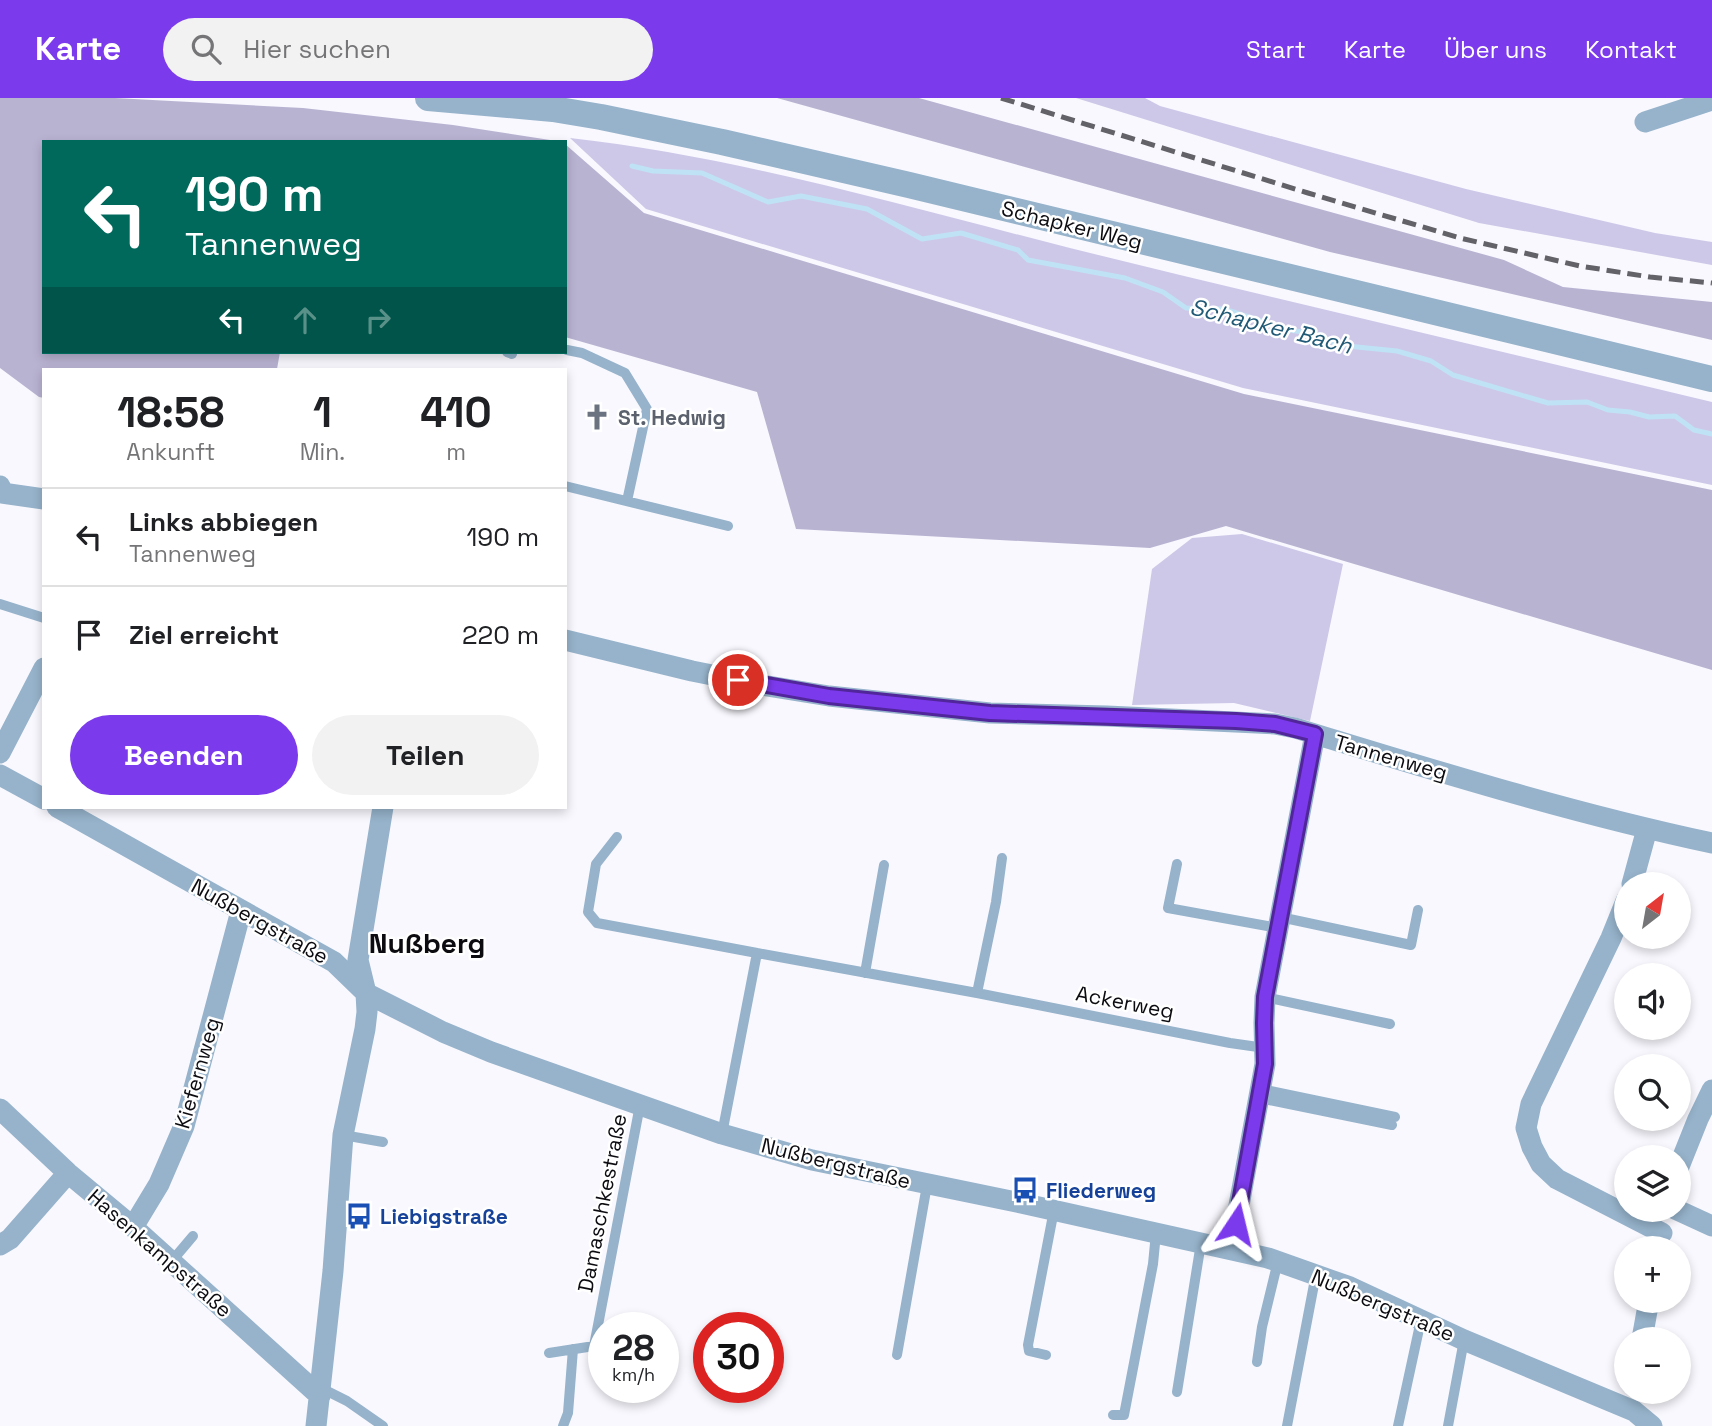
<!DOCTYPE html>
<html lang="de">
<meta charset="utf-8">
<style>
:root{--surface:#fff;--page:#f2f2f2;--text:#202124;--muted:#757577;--line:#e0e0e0;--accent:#7c3aed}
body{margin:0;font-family:"Space Grotesk",sans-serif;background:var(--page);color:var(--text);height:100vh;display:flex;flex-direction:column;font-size:26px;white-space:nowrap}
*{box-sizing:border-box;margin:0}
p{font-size:23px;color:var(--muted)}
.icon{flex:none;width:38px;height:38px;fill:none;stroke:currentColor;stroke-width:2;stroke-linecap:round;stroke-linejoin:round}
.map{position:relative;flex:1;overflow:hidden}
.drawer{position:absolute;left:42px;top:270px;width:525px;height:441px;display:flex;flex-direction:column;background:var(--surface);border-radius:0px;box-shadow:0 4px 10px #0003}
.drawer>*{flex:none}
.banner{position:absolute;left:42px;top:42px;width:525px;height:214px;border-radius:0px;box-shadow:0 4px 10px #0003;background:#00695c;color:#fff;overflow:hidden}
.needle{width:46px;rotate:31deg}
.buttons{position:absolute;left:1614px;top:774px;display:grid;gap:14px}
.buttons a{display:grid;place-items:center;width:77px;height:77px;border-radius:50%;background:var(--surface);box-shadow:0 4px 10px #0003;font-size:35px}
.speed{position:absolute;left:588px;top:1214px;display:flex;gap:14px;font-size:35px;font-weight:700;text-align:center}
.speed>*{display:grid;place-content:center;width:91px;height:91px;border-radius:50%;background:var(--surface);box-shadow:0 4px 10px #0003;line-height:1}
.speed small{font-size:18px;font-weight:400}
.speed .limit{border:10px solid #d22;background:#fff;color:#111}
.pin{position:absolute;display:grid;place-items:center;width:60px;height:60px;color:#fff;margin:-30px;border:4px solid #fff;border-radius:50%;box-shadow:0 2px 7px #0007}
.me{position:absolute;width:77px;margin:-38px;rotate:10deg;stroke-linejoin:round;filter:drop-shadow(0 0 5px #0008)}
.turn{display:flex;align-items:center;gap:24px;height:147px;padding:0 28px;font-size:32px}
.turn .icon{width:91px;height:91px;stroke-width:2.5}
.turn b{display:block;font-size:49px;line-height:60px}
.lanes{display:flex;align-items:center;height:66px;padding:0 28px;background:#0003;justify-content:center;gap:35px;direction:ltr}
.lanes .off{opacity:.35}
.eta{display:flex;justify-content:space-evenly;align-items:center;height:119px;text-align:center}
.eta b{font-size:42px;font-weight:800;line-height:49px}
.button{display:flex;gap:14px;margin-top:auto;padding:14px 28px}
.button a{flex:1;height:80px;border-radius:42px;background:var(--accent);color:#fff;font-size:28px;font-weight:800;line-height:80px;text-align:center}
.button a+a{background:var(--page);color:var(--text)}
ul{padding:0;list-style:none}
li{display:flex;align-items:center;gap:21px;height:98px;padding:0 28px;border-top:2px solid var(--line)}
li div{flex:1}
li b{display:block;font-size:26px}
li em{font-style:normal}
header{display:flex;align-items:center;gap:42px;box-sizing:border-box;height:98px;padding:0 35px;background:var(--accent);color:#fff}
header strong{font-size:33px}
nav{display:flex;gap:38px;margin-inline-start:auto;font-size:24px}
.search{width:490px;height:63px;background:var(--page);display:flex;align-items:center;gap:18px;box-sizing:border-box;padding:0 24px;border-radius:38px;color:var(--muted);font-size:26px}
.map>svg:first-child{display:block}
</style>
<header>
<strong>Karte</strong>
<div class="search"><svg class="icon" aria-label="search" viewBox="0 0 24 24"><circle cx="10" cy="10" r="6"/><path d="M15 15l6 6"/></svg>Hier suchen</div>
<nav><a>Start</a><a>Karte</a><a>Über uns</a><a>Kontakt</a></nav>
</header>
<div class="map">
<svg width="1712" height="1328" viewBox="0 0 1712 1328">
<rect width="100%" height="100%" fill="#f9f8fe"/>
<path fill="#cdc8e8" d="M 1076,0 L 1145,0 L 1160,8 L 1466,91 L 1655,135 L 1712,144 L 1712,167 L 1479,125 Z
M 570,40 C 740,59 904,108 1070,150 C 1284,203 1498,252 1712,304 L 1712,387 L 1243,290 L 646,111 Z
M 1242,436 L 1343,466 L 1310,623 L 1234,605 L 1132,607 L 1152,471 L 1192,440 Z"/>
<path fill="#b9b3d2" d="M 0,0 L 115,0 L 303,10 L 453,27 L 563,44 L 44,44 L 44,254 L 280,254 L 277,271 L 44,271 L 44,300 L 39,299 L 0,270 Z
M 777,0 L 919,0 L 1504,162 L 1563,189 L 1712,204 L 1712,242 L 1330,154 Z
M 565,46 L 644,115 L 1244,296 L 1712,392 L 1712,572 L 1226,428 L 1150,450 L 796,431 L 757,294 L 565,239 Z"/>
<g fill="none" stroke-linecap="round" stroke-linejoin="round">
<path stroke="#c0e2f5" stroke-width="5" d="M 632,68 L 653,73 L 702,75 L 768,104 L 801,98 L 867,111 L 922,141 L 961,135 L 1018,152 L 1028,162 L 1125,180 L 1163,194 L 1186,210 L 1224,211 L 1290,232 L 1321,237 L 1337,247 L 1397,253 L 1431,263 L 1453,277 L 1548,305 L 1587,304 L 1608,312 L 1630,314 L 1649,319 L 1675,318 L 1694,332 L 1712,336"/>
<path stroke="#96b3cb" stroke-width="10" d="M 567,252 L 582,255 L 625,275 L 647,311 L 627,403
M 507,254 L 512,256
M 565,388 L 728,428
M 0,506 L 44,520
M 617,739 L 596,766 L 588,814 L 597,825 L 757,855
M 1177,766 L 1168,810 L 1278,830
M 1280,819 L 1411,847 L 1418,812
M 865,875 L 884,767
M 977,895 L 996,804 L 1002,760
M 1265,899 L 1390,926
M 1261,991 L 1395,1019
M 1259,1000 L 1392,1027
M 722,1036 L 757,855 L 977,895 L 1230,945 L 1265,950
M 343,1037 L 383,1044
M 171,1164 L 193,1138
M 549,1255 L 594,1248 L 640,1007
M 897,1257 L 927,1087
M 1046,1257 L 1029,1253 L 1028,1247 L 1054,1112
M 1257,1264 L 1262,1229 L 1278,1163
M 321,1290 L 347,1303 L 383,1328
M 1177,1294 L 1201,1145
M 1113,1317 L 1124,1317 L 1153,1166 L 1156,1135
M 563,1328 L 568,1315 L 573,1251
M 1287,1328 L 1316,1176
M 1398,1328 L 1421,1222
M 1448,1328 L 1464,1242"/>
<path stroke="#96b3cb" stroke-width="21" d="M 1645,24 L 1712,2
M 0,388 L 2,395 L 44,401
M 565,542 L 692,573 L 762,587 L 829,598 L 990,615 L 1107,618 L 1275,626 L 1295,630 C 1433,672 1571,715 1712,745
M 0,655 L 44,570
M 0,677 L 44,701
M 57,709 L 334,864 L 366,895 L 443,934 L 491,954 L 722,1036 L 812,1062 L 1021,1105 L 1268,1160 L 1350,1189 L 1464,1242 L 1634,1313 L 1652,1328
M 1632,786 L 1647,731
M 1626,803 L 1611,840 L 1531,1006 L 1526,1030 L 1532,1049 L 1541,1066 L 1557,1081 L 1662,1135
M 0,1011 L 68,1075 L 133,1129 L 320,1298
M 1678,1071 L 1698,1021 L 1712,992
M 1675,1111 L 1712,1128
M 133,1129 L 159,1086 L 184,1028 L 241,813
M 0,1147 L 10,1141 L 68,1075
M 1231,1151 L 1265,966 L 1264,925 L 1265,899 L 1315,636
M 1642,1241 L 1649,1202
M 316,1328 L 333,1173 L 343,1037 L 365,931 L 367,914 L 366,895 L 358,862 L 383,709"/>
<path stroke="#96b3cb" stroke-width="26" d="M 428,0 L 553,11 L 601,19 L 722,44 L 909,87 L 1712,281"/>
<path stroke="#636268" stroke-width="5" stroke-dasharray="14 7" stroke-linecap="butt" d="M 1001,0 L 1308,95 L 1460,140 L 1580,168 L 1650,179 L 1712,185"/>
</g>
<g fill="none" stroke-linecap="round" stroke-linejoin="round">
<g stroke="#51269a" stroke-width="18">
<path id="route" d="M 738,582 L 829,598 L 990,615 L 1236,623 L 1275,626 L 1315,636 L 1265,899 L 1264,925 L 1265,966 L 1236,1126"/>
</g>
<use href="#route" stroke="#7c3aed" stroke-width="12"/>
</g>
<defs>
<g id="church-bare" transform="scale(2.1)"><path d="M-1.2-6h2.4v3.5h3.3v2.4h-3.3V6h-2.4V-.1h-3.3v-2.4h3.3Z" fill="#6b7280" stroke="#fff" stroke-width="2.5" paint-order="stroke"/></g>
<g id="bus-bare" transform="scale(2.1)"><path d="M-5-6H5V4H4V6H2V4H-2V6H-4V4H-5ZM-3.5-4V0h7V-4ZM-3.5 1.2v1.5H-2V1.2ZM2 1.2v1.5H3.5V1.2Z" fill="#1a4fb4" stroke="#fff" stroke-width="2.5" paint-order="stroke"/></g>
</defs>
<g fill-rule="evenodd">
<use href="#church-bare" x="597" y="319"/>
<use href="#bus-bare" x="1025" y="1092"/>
<use href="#bus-bare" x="359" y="1118"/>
</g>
<g text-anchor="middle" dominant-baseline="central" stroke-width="5" stroke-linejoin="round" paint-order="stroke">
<g font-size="21" fill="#0c0b10" stroke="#fff">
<text transform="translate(1072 127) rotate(14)">Schapker Weg</text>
<text transform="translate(1391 659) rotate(16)">Tannenweg</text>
<text transform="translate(260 823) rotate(29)">Nußbergstraße</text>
<text transform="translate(1125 904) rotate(11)">Ackerweg</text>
<text transform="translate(197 975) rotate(-74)">Kiefernweg</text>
<text transform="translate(836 1065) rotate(14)">Nußbergstraße</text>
<text transform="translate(602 1105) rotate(-79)">Damaschkestraße</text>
<text transform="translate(160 1155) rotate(41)">Hasenkampstraße</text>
<text transform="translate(1383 1207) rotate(23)">Nußbergstraße</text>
</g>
<g font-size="21" font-weight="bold" fill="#5b616d" stroke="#fff" text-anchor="start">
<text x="618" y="319">St. Hedwig</text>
</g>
<g font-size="21" font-weight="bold" fill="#164399" stroke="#fff" text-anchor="start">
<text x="1046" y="1092">Fliederweg</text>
<text x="380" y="1118">Liebigstraße</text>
</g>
<g font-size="23" font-style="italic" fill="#205a76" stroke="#fff">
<text transform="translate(1271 228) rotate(14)">Schapker Bach</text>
</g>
<g font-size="28" font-weight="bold" fill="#0c0b10" stroke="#fff">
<text x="427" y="845">Nußberg</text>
</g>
</g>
</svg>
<div class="buttons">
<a><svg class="needle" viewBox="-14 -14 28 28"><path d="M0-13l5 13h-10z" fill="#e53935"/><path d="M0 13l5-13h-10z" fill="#757577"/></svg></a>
<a><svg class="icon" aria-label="sound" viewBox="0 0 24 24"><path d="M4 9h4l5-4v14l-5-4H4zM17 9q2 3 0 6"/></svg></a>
<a><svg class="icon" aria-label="search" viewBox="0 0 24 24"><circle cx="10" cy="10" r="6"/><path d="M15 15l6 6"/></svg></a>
<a><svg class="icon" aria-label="layers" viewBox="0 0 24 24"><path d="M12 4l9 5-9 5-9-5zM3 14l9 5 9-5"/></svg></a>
<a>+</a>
<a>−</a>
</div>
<div class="speed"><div>28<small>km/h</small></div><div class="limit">30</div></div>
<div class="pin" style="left:738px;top:582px;background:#d93025"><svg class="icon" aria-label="arrive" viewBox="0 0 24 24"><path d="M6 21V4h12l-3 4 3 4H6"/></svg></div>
<svg class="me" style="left:1236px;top:1126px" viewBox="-20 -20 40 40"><path d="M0-17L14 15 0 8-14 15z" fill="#7c3aed" stroke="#fff" stroke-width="4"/></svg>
<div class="banner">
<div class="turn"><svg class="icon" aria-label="left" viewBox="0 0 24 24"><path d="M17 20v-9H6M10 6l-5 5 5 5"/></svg><div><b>190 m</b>Tannenweg</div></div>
<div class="lanes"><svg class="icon" aria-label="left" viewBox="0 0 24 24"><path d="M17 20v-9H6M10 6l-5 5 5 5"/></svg><svg class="icon off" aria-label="ahead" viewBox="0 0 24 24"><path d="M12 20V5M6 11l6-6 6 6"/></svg><svg class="icon off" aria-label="right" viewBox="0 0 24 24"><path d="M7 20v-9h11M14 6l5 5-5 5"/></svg></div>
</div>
<section class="drawer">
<div class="eta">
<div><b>18:58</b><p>Ankunft</p></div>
<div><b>1</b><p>Min.</p></div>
<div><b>410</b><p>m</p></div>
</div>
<ul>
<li><svg class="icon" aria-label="left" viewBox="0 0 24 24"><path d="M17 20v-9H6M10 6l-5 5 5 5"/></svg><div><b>Links abbiegen</b><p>Tannenweg</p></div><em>190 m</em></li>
<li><svg class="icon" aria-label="arrive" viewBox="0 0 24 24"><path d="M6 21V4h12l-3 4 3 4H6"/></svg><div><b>Ziel erreicht</b></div><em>220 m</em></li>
</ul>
<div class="button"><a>Beenden</a><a>Teilen</a></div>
</section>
</div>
